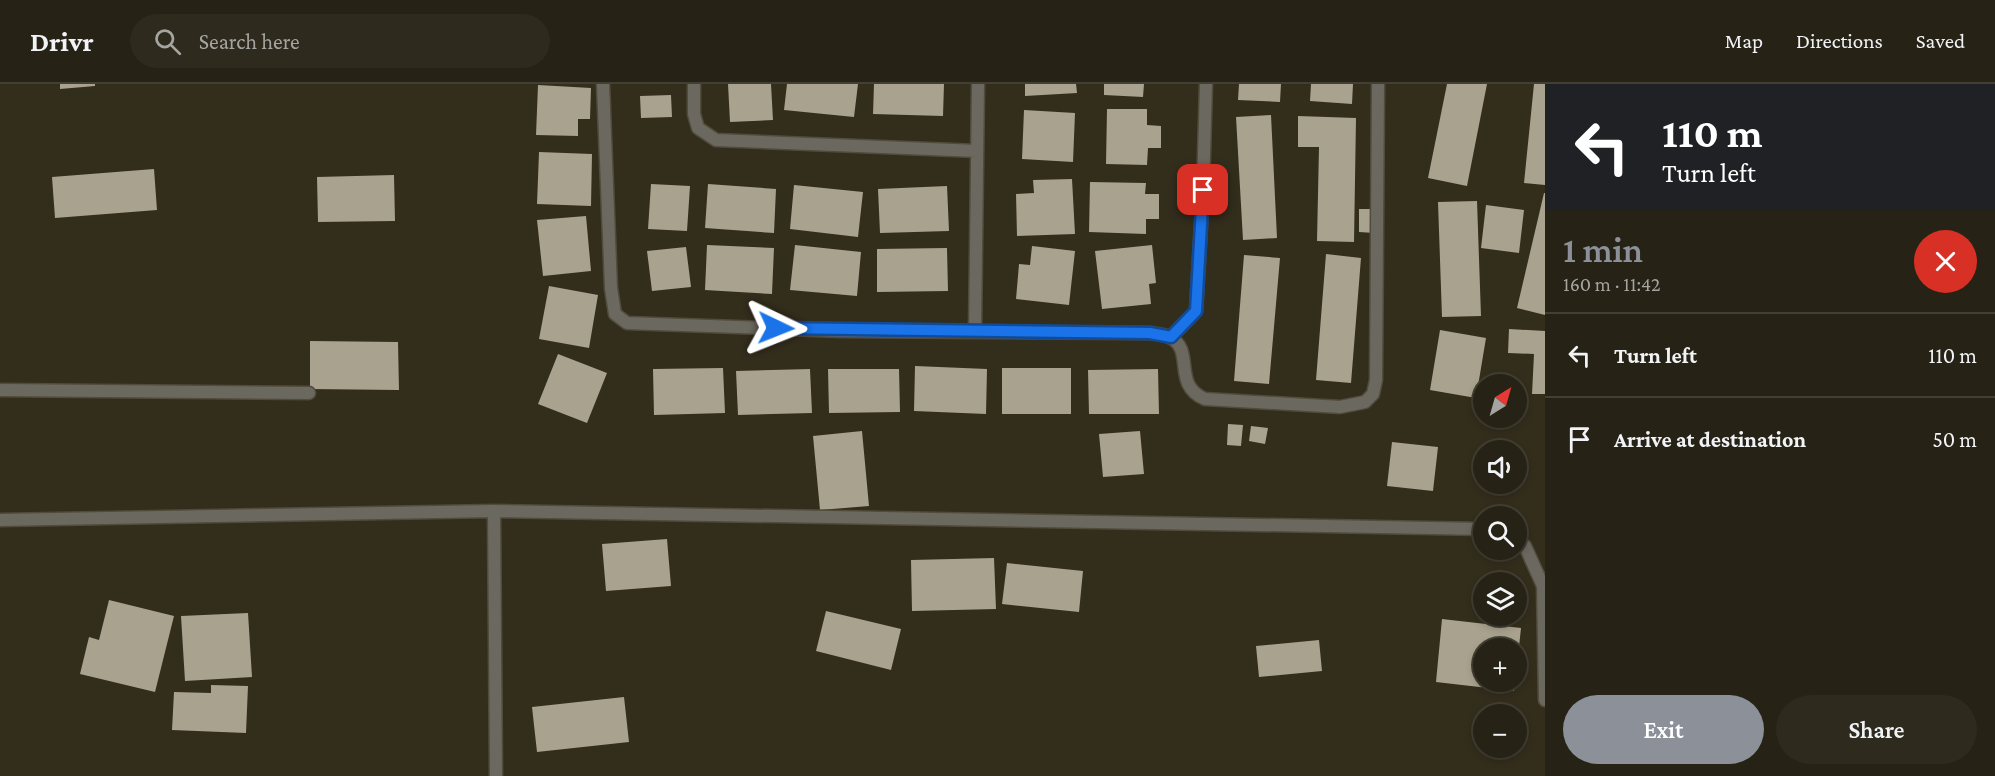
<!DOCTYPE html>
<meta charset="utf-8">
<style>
:root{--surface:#262215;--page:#2e2a1e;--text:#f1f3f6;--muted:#a4a4a0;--line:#423f34;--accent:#8c9099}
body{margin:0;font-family:"Crimson Pro",serif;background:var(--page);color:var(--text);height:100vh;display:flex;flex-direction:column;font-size:22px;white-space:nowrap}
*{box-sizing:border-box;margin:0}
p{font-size:20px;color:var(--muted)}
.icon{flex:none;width:33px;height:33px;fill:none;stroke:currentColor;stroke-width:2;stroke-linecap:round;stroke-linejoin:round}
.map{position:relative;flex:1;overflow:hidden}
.details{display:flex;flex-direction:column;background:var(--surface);width:450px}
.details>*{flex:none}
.guide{background:#202124;color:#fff;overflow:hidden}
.needle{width:39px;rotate:37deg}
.buttons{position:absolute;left:1473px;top:290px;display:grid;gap:12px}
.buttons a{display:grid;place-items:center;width:54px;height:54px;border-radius:50%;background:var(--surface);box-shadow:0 3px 9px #0003,0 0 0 2px var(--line);font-size:30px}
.pin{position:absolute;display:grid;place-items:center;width:51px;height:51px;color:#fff;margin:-26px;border-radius:12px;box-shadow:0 3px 9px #0006}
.me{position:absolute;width:66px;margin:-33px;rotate:92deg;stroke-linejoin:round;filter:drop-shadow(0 0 4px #0008)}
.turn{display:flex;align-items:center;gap:21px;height:126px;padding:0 18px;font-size:27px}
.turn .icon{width:78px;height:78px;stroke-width:2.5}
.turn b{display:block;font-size:42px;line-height:51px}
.round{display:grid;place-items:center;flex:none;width:63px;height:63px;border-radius:32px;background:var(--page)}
.summary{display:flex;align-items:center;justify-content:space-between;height:102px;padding:0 18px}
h1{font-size:36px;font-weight:600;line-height:45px;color:var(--accent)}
.button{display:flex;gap:12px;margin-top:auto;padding:12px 18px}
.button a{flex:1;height:69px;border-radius:36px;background:var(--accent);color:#fff;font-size:24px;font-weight:600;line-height:69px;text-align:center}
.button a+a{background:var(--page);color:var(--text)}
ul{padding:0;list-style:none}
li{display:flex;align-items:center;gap:18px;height:84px;padding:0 18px;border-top:2px solid var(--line)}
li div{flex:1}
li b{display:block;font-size:22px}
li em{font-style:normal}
header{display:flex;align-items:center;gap:36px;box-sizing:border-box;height:84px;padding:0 30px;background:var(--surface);border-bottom:2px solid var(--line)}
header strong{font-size:28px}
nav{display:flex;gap:33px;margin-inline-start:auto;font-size:21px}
.search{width:420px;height:54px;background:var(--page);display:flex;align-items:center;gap:15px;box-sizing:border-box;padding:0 21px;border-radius:33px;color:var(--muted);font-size:22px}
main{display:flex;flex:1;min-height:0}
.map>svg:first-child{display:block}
</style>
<header>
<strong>Drivr</strong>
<div class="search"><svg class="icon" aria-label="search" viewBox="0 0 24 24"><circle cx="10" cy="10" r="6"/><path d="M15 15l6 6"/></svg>Search here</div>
<nav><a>Map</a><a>Directions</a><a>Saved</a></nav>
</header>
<main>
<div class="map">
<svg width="1545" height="692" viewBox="0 0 1545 692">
<rect width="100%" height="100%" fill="#332d1c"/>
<path fill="#a9a28e" d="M 60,0 L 95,0 L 95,2 L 60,5 Z
M 728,0 L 771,0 L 773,36 L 730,38 Z
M 787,0 L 858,0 L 854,33 L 784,26 Z
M 874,0 L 944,0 L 943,32 L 873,30 Z
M 1025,0 L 1076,0 L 1077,9 L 1025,12 Z
M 1104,0 L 1144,0 L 1143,13 L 1104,11 Z
M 1239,0 L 1281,0 L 1280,18 L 1238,16 Z
M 1311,0 L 1353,0 L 1352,20 L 1310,17 Z
M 1447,0 L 1487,0 L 1467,102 L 1428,94 Z
M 1534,0 L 1545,0 L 1545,101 L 1524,99 Z
M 538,1 L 591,4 L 590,35 L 578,35 L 578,52 L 536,51 Z
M 671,11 L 672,33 L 641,34 L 640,12 Z
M 1107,25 L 1147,25 L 1147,41 L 1161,42 L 1161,64 L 1148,64 L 1147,81 L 1106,80 Z
M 1024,26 L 1075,29 L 1073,78 L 1022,75 Z
M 1271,31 L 1277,154 L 1243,156 L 1236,33 Z
M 1298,32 L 1356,34 L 1354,158 L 1317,157 L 1319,63 L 1298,63 Z
M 539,68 L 592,70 L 591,122 L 537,120 Z
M 154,85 L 157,126 L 55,134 L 52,93 Z
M 394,91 L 395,137 L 318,138 L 317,93 Z
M 1072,95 L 1075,150 L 1017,152 L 1016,110 L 1034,109 L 1033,96 Z
M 1090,98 L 1146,99 L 1145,110 L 1159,110 L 1159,135 L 1146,135 L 1146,150 L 1089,148 Z
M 651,100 L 690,102 L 687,147 L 648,145 Z
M 708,100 L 776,105 L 774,149 L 705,144 Z
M 794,101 L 863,108 L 858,153 L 790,145 Z
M 947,102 L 949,147 L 880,149 L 878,105 Z
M 1544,109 L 1545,109 L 1545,231 L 1517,224 Z
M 1477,117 L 1481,232 L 1442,233 L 1438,118 Z
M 1486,121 L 1524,126 L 1519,169 L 1481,164 Z
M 1359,125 L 1374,125 L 1374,149 L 1359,148 Z
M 586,132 L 591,187 L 543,192 L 537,136 Z
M 707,161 L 774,164 L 772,210 L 705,206 Z
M 795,161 L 861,168 L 857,212 L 790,206 Z
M 1152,161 L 1156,199 L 1149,200 L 1151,220 L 1102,225 L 1095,167 Z
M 1032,162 L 1075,167 L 1069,221 L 1016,215 L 1019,180 L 1030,181 Z
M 686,163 L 691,203 L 652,207 L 647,167 Z
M 947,164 L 948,207 L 877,208 L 877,165 Z
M 1326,170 L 1361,174 L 1351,299 L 1316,296 Z
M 1244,171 L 1280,174 L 1269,300 L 1234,297 Z
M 549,202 L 598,211 L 589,264 L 539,255 Z
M 1509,245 L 1545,247 L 1545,310 L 1532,310 L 1534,270 L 1508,269 Z
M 1440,246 L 1486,254 L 1476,314 L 1430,306 Z
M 310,257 L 398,258 L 399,306 L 310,305 Z
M 558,270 L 607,289 L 587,339 L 538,320 Z
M 915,282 L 987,285 L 986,330 L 914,327 Z
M 723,284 L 725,329 L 654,331 L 653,285 Z
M 1002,284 L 1071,284 L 1071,330 L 1002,330 Z
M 810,285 L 812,329 L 738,331 L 736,287 Z
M 828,285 L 899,285 L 900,328 L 829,329 Z
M 1158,285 L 1159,330 L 1089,330 L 1088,286 Z
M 1228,340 L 1243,341 L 1241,362 L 1227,361 Z
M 1251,342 L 1268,344 L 1265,360 L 1249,357 Z
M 862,347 L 869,422 L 820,426 L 813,352 Z
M 1140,347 L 1144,390 L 1103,393 L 1099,350 Z
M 1392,358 L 1438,363 L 1433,407 L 1387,402 Z
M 667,455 L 671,502 L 606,507 L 602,460 Z
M 994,474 L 996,525 L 912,527 L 911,476 Z
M 1007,479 L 1083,487 L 1079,528 L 1002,520 Z
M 109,516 L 174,532 L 155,608 L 80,590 L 89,553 L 99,556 Z
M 826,527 L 901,545 L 891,586 L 816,567 Z
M 248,529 L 252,593 L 185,597 L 181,532 Z
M 1442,535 L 1521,544 L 1518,572 L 1516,564 L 1484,564 L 1484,597 L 1515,597 L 1514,607 L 1436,598 Z
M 1319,556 L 1322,587 L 1259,593 L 1256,562 Z
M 211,601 L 248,602 L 246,649 L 172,646 L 174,608 L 211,609 Z
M 624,613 L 629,658 L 537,668 L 532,623 Z"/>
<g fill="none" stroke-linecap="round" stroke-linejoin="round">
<g stroke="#504b3b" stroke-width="15">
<path id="service" d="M 603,0 L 611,204 L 615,230 L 627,239 L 842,247 L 1150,249 C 1156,250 1164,250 1169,253 C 1196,265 1171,301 1205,315 L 1340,323 L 1365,318 L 1373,310 L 1376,296 L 1378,0
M 694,0 L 694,30 L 698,44 L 716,56 L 977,67
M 975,248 L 978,0
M 1171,253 L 1196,227 L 1203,106 L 1206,0"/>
</g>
<g stroke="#504b3b" stroke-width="15">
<path id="minor" d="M 0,306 L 309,309
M 494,427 L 496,692
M 0,436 L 494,427 L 1484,445
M 1516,457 L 1525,462 L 1543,502 L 1545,616"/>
</g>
<use href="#service" stroke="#6b6860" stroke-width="12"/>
<use href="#minor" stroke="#6b6860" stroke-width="12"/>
</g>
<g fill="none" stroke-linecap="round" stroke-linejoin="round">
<g stroke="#114b97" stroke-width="15">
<path id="route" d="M 776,244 L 1150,249 L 1171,253 L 1196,227 L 1203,106"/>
</g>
<use href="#route" stroke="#1a73e8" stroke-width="10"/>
</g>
</svg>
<div class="buttons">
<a><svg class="needle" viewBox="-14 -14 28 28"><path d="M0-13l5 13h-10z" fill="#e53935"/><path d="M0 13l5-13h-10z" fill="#a4a4a0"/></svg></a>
<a><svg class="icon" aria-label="sound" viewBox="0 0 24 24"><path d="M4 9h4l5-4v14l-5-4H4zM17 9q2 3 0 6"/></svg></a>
<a><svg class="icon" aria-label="search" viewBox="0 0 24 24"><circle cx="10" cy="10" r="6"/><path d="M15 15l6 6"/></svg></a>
<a><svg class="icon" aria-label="layers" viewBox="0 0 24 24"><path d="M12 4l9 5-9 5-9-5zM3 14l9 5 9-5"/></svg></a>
<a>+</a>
<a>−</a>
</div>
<div class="pin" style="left:1203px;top:106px;background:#d93025"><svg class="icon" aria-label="arrive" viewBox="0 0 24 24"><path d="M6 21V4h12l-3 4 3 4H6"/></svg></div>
<svg class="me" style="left:776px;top:244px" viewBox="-20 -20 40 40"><path d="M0-17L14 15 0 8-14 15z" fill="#1a73e8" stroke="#fff" stroke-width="4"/></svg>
</div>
<section class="details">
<div class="guide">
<div class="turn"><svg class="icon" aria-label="left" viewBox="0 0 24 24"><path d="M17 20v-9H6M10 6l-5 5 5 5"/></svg><div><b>110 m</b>Turn left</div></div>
</div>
<div class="summary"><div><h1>1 min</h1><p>160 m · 11:42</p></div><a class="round" style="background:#d93025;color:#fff"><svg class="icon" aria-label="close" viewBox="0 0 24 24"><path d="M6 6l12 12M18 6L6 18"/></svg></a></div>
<ul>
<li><svg class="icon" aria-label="left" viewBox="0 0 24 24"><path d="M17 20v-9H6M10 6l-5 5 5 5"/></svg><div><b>Turn left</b></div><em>110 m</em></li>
<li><svg class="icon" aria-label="arrive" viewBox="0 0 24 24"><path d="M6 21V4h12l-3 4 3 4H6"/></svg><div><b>Arrive at destination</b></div><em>50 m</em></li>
</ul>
<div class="button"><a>Exit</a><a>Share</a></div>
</section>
</main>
